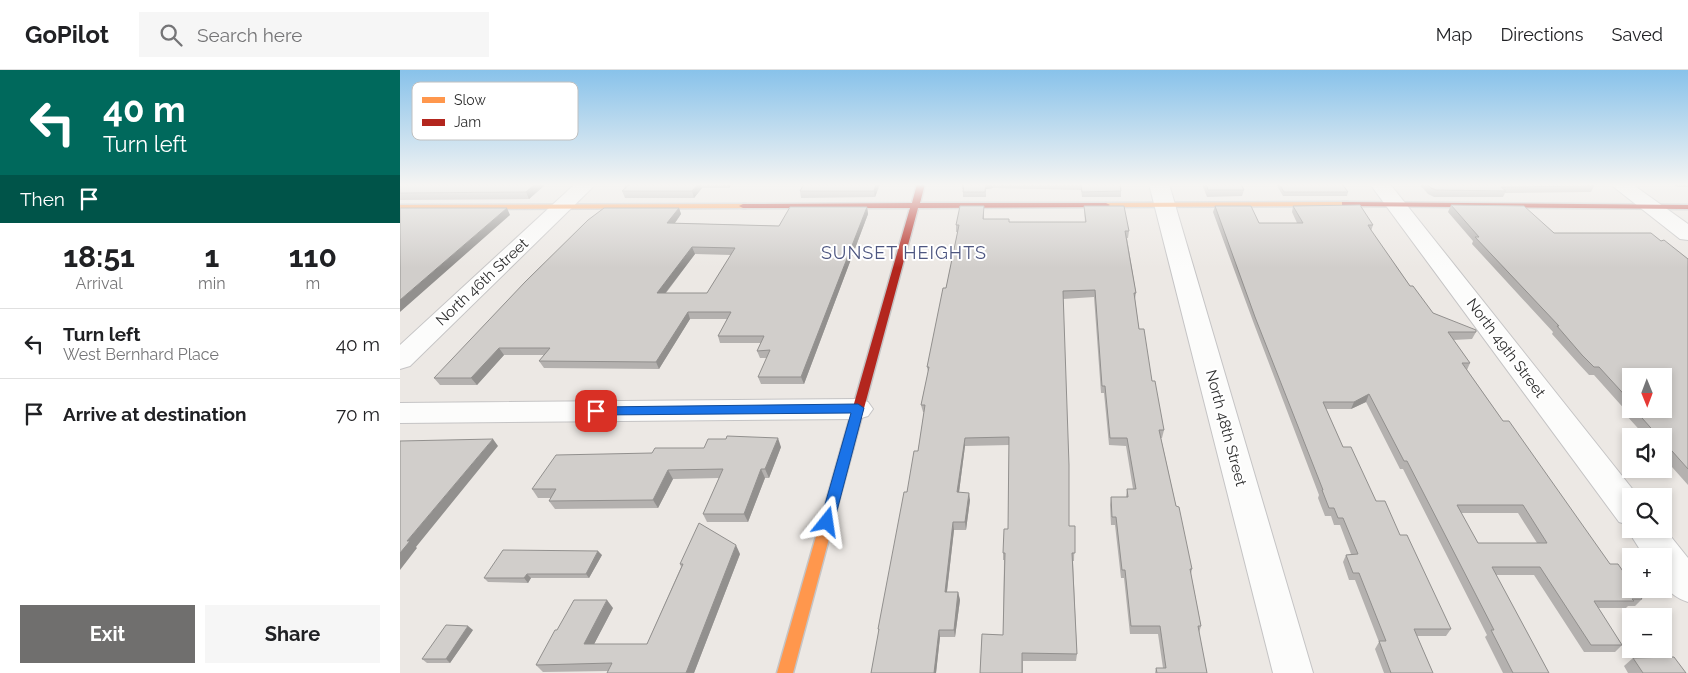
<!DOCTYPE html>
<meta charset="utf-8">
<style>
:root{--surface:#fff;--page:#f6f6f6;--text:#202124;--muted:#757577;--line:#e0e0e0;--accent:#706f6e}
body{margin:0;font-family:Raleway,sans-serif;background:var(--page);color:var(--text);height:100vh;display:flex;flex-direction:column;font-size:19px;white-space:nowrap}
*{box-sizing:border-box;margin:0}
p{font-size:16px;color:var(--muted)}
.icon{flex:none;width:28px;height:28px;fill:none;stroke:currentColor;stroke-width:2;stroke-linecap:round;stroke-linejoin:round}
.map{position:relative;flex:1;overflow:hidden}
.sheet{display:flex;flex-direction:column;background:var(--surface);width:400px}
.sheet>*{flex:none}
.hud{background:#00695c;color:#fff;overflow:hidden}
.needle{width:32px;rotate:179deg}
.buttons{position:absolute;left:1222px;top:298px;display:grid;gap:10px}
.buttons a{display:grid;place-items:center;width:50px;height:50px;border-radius:0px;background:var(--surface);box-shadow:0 2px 8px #0003;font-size:25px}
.pin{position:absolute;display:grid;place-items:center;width:42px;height:42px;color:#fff;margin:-21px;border-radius:10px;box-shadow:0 2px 8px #0006}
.me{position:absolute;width:55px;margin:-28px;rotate:15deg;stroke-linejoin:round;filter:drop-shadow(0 0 4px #0008)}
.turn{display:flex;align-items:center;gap:18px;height:105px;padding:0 20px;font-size:22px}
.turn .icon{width:65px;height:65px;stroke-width:2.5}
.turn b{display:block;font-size:35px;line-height:42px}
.then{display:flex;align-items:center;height:48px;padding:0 20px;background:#0003;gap:10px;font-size:19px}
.eta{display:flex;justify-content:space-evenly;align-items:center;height:85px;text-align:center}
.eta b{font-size:30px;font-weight:700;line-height:35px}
.primary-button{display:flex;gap:10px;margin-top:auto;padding:10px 20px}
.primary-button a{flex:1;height:58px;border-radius:0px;background:var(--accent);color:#fff;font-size:20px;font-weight:700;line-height:58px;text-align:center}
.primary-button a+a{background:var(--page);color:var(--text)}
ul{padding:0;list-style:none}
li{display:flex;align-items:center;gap:15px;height:70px;padding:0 20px;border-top:1px solid var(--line)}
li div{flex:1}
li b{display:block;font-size:19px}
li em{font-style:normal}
header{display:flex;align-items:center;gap:30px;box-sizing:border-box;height:70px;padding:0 25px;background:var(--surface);border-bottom:1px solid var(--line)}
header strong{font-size:24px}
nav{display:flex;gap:28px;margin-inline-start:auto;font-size:18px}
.search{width:350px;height:45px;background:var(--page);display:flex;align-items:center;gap:12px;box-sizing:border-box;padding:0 18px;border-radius:0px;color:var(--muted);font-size:19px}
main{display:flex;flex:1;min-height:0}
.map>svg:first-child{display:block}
</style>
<header>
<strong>GoPilot</strong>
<div class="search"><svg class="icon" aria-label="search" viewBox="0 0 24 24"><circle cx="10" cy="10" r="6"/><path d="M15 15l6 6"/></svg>Search here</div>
<nav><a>Map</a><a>Directions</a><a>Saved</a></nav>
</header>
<main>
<section class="sheet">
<div class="hud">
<div class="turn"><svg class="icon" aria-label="left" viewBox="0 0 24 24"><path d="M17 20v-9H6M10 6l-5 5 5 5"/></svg><div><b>40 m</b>Turn left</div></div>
<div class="then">Then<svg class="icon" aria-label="arrive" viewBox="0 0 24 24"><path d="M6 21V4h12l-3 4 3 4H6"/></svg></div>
</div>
<div class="eta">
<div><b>18:51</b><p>Arrival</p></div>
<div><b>1</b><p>min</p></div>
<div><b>110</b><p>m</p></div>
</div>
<ul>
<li><svg class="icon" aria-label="left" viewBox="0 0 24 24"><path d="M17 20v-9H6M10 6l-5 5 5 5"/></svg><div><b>Turn left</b><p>West Bernhard Place</p></div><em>40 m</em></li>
<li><svg class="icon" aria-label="arrive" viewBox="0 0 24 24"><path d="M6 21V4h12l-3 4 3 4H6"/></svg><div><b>Arrive at destination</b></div><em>70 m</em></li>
</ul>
<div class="primary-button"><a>Exit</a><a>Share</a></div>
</section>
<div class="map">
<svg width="1288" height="603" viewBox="0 0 1288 603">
<rect width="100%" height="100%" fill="#ece8e4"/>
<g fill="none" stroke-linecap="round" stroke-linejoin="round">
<g stroke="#c5c4c5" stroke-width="2">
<path id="street" d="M 175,114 L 196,114 L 10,296 L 0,299 L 0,275 Z
M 749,114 L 769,114 L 913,603 L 873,603 Z
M 970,114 L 990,114 L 1238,426 L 1231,426 L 1231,459 L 1264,458 L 1288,488 L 1288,532 C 1262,523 1264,511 1264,486 L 1244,486 L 1227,459 L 1229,455 L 1219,452 Z
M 1210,114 L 1232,114 L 1288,154 L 1288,170 L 1280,169 Z
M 458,329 L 468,332 L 473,339 L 468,346 L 458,349 L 0,353 L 0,333 Z"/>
</g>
<g stroke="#c5c4c5" stroke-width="3">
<path id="slow" d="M 945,132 L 948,132 L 948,136 L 706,137 L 702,135 L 706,133 Z
M 343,134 L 346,134 L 346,138 L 0,139 L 0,135 Z
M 447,374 L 451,376 L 453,379 L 393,603 L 377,603 L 441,379 L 443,376 Z"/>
</g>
<g stroke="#c5c4c5" stroke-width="3">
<path id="jam" d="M 517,114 L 525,114 L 520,133 L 706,133 L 710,135 L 706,137 L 518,138 L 453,379 L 451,382 L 443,382 L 441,379 L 510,138 L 343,138 L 339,136 L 343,134 L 512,133 Z
M 942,132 L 1288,135 L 1288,139 L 945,136 L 942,136 Z"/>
</g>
<use href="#street" fill="#fcfcfb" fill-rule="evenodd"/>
<use href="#slow" fill="#ff974d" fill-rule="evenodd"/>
<use href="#jam" fill="#b3261e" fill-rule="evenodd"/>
</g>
<path fill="#b4b1af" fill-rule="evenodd" d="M 0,114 L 146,114 L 129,129 L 0,130 Z
M 223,114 L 332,114 L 329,118 L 302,118 L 294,128 L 225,128 L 222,121 L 225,118 Z
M 404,114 L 480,114 L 475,127 L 401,128 L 400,121 Z
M 561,114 L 720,114 L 721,121 L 721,127 L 682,127 L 681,120 L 593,118 L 586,119 L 586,127 L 563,127 L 563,119 L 562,119 Z
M 802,114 L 841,114 L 844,120 L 842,126 L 807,127 Z
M 876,114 L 942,114 L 948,122 L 947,126 L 883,126 Z
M 1019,114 L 1191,114 L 1194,116 L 1191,122 L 1105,123 L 1103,127 L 1034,127 L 1028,124 Z
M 1272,114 L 1288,114 L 1288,117 L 1277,117 Z
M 1051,135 L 1154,163 L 1261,171 L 1288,189 L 1288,415 L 1264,388 L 1264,366 L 1245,366 L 1226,345 L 1228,343 L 1194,305 L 1189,305 L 1177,292 L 1152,264 L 1153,262 L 1072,174 L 1073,171 L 1048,142 ZM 1231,306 L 1264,339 L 1231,339 Z
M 684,136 L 729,161 L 728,168 L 727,168 L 736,223 L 735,229 L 739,259 L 764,360 L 762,368 L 761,368 L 776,436 L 792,499 L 791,504 L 801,556 L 799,563 L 807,603 L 755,603 L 756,598 L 763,598 L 758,564 L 730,564 L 724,508 L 721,508 L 715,455 L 711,455 L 710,435 L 711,427 L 726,427 L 727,419 L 733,419 L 726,376 L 709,375 L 704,323 L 701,323 L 694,227 L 663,229 L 669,456 L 675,456 L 674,491 L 673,491 L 677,584 L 676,591 L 623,591 L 623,603 L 580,603 L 582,564 L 603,565 L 604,490 L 603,490 L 603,483 L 608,459 L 609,375 L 565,376 L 559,422 L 570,430 L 566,460 L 554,460 L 547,522 L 558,522 L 560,530 L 555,567 L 540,567 L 536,603 L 471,603 L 479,562 L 478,559 L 507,422 L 518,381 L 524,342 L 523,342 L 521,335 L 528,302 L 527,297 L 546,218 L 558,162 L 556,162 L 556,155 L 584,143 L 584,149 L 609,152 L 685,152 Z
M 815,136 L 859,153 L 897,153 L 892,142 L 893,136 L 973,155 L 971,161 L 1010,216 L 1033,243 L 1076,262 L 1072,269 L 1053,270 L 1070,293 L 1067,300 L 1103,351 L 1210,494 L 1242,529 L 1235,536 L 1228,536 L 1226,538 L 1198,538 L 1222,575 L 1215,582 L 1184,582 L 1134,505 L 1096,505 L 1149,603 L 1103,603 L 1085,567 L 1087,565 L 1003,399 L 1000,399 L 966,332 L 951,339 L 926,339 L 943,377 L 976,431 L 1000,465 L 1051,559 L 1046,566 L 1017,566 L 1033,603 L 984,603 L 975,579 L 979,572 L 955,510 L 949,510 L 943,492 L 946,485 L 951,484 L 940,455 L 934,455 L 931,446 L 925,446 L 918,428 L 919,425 L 854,254 L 813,142 ZM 1061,443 L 1118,443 L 1137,473 L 1078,473 Z
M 467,137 L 468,144 L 404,314 L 361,314 L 358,307 L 367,288 L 360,288 L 357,281 L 361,273 L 320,273 L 318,266 L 327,249 L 290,249 L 259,299 L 144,298 L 139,291 L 144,285 L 104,285 L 77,315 L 40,315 L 34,308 L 279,138 L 281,144 L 275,153 L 379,156 ZM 295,184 L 331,185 L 307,223 L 266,223 Z
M 381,377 L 369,408 L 365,408 L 348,452 L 307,452 L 303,444 L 319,408 L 273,409 L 258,438 L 155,439 L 149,431 L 151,428 L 138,428 L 132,419 L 252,383 L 304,378 Z
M 340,484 L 294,603 L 208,601 L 143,602 L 136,595 L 157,560 L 213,538 L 194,574 L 247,574 L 281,497 L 280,494 Z
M 202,485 L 189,508 L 131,508 L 128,513 L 88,512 L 84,508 Z
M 73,560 L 50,593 L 27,593 L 22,589 Z
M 1233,588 L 1286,603 L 1228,603 L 1224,596 Z"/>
<path fill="#92908e" d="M 135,114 L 146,114 L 129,129 L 126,122 Z
M 298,114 L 300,114 L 302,118 L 294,128 L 292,121 Z
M 328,114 L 332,114 L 329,118 Z
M 476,114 L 480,114 L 475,127 L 474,121 Z
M 586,114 L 592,114 L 593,118 L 586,119 L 586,127 Z
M 467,137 L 468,144 L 404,314 L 401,307 Z
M 107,138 L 110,145 L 0,242 L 0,230 Z
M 279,138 L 281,144 L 270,160 L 267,153 Z
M 292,177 L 295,184 L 260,230 L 257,223 Z
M 288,242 L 290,249 L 259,299 L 256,292 Z
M 99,278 L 104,285 L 77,315 L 71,308 Z
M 969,324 L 966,332 L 951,339 L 954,332 Z
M 378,368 L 381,377 L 369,408 L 365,399 Z
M 565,368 L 565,376 L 558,430 L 557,422 Z
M 93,369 L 98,376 L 16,477 L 17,478 L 0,500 L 0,483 L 7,471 Z
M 361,399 L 365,408 L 348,452 L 344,444 Z
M 268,400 L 273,409 L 258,438 L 253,430 Z
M 569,423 L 570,430 L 566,460 L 565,452 Z
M 553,452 L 554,460 L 546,529 L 545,522 Z
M 336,475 L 340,484 L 294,603 L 286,603 Z
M 198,481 L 202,485 L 189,508 L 186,504 Z
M 127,504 L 131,508 L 128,513 L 124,508 Z
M 558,522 L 560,530 L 555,567 L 554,560 Z
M 207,530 L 213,538 L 190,582 L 184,574 Z
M 68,556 L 73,560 L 50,593 L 46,589 Z
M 539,560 L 540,567 L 536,603 L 534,603 Z"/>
<path fill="#d1cecb" stroke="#92908e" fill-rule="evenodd" d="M 0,114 L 135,114 L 126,122 L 0,123 Z
M 230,114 L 298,114 L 292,121 L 222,121 Z
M 404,114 L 476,114 L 474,121 L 400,121 Z
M 561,114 L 586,114 L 585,122 L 563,122 L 564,114 Z
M 634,114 L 720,114 L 721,121 L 682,122 L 681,115 Z
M 806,114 L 841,114 L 844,120 L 808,120 Z
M 879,114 L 942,114 L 948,122 L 884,122 Z
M 1027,114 L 1191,114 L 1194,116 L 1101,117 L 1106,121 L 1036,120 L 1031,118 Z
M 960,135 L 973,155 L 968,155 L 971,160 L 1010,216 L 1013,216 L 1033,243 L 1076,260 L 1076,262 L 1048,262 L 1070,293 L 1062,293 L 1103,351 L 1109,351 L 1210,494 L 1218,494 L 1231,513 L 1231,519 L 1235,519 L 1242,529 L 1232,529 L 1234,531 L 1194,531 L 1222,575 L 1191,575 L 1140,497 L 1092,497 L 1149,603 L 1113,603 L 1091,560 L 1094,560 L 1007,391 L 1004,391 L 969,324 L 954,332 L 923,332 L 943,377 L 951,377 L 976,431 L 985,431 L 1000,465 L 1007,465 L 1051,559 L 1014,559 L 1033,603 L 991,603 L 979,571 L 986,571 L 959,503 L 953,503 L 946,485 L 958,484 L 943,448 L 938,448 L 934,438 L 929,438 L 922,420 L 923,420 L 855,247 L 815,136 L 851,136 L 859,153 L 903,153 L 893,136 ZM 1057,435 L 1123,435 L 1147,473 L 1078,473 Z
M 1051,135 L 1124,136 L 1154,163 L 1251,163 L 1261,171 L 1264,170 L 1288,189 L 1288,399 L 1264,372 L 1264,366 L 1258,366 L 1234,339 L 1264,339 L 1264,306 L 1231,306 L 1231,332 L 1199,297 L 1194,297 L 1182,285 L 1157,256 L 1159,256 L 1075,167 L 1079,167 Z
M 560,136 L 584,136 L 583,149 L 609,149 L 609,152 L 686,152 L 684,136 L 724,136 L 729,161 L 725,161 L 736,223 L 734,223 L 739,259 L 744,259 L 752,311 L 755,311 L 764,360 L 759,360 L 776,436 L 779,437 L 792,499 L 790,499 L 801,556 L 798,556 L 807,603 L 757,603 L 756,598 L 766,598 L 760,556 L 731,556 L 725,500 L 722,500 L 716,447 L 712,447 L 711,427 L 728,427 L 727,419 L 736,419 L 727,368 L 710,368 L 705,316 L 702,316 L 695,220 L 663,221 L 669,395 L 669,456 L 675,456 L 675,483 L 672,483 L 677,584 L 622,583 L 622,603 L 580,603 L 582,564 L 603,565 L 605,483 L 603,483 L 604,459 L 608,459 L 609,367 L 565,368 L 557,422 L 569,423 L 565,452 L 553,452 L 545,522 L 558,522 L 554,560 L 539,560 L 534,603 L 471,603 L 479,559 L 478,559 L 504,422 L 507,422 L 514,381 L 518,381 L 525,335 L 521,335 L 529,297 L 527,297 L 543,218 L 546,218 L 559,155 L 556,155 Z
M 390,137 L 467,137 L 401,307 L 358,307 L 370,280 L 357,281 L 364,266 L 318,266 L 331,242 L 288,242 L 256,292 L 139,291 L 150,278 L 99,278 L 71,308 L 34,308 L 125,212 L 188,150 L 204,138 L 279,138 L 267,153 L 379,156 ZM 292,177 L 335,178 L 307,223 L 257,223 Z
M 0,138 L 107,138 L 0,230 Z
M 327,366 L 378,368 L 365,399 L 361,399 L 344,444 L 303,444 L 323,399 L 268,400 L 253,430 L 149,431 L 156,419 L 132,419 L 156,385 L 252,383 L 255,378 L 304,378 L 308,369 L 326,369 Z
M 93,369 L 7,471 L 10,471 L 0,483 L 0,371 Z
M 299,453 L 336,475 L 286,603 L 207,603 L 212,593 L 136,595 L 155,560 L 157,560 L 174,530 L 207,530 L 184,574 L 247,574 L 283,494 L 280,494 Z
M 103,480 L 198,481 L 186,504 L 127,504 L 124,508 L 84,508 Z
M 46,555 L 68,556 L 46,589 L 22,589 Z
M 1274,587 L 1286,603 L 1243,603 L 1233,588 Z"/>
<linearGradient id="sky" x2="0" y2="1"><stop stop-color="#88c2ea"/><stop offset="0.58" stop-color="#f6f5f3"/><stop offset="1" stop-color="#f6f5f3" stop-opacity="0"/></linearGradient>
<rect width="1288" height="198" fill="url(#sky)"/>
<path fill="#1a73e8" stroke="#114b97" d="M 458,334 L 464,338 L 434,452 L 432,456 L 427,458 L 422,456 L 420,452 L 451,343 L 196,345 L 190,341 L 196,337 Z"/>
<g text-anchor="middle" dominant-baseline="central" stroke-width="4" stroke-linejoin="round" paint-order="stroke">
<g font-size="15" fill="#2e2e2e" stroke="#fff">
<text transform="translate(82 212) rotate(-43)">North 46th Street</text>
<text transform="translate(1106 278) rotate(53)">North 49th Street</text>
<text transform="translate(826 358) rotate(75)">North 48th Street</text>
</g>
<g font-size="18" letter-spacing="1" fill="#4d5680" stroke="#fff">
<text x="504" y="182">SUNSET HEIGHTS</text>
</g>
</g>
<rect x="12" y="12" width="166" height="58" rx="8" fill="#fff" stroke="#c0c0c0" stroke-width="1"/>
<rect x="22" y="27" width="23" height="6" fill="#ff974d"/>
<rect x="22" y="49" width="23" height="7" fill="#b3261e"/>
<g font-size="14" fill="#2e2e2e">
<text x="54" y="35">Slow</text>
<text x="54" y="57">Jam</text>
</g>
</svg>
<div class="buttons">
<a><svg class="needle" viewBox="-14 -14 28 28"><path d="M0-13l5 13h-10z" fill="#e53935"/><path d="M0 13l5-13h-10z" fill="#757577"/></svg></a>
<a><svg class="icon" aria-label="sound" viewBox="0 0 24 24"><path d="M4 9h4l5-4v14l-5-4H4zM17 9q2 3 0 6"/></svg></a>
<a><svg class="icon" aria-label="search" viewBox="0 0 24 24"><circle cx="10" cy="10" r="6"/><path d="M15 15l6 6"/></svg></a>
<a>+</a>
<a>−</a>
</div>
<div class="pin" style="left:196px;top:341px;background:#d93025"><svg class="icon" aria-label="arrive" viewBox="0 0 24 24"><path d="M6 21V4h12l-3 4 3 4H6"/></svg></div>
<svg class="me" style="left:427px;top:452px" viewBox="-20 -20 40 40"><path d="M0-17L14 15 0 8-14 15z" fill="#1a73e8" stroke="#fff" stroke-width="4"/></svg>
</div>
</main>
